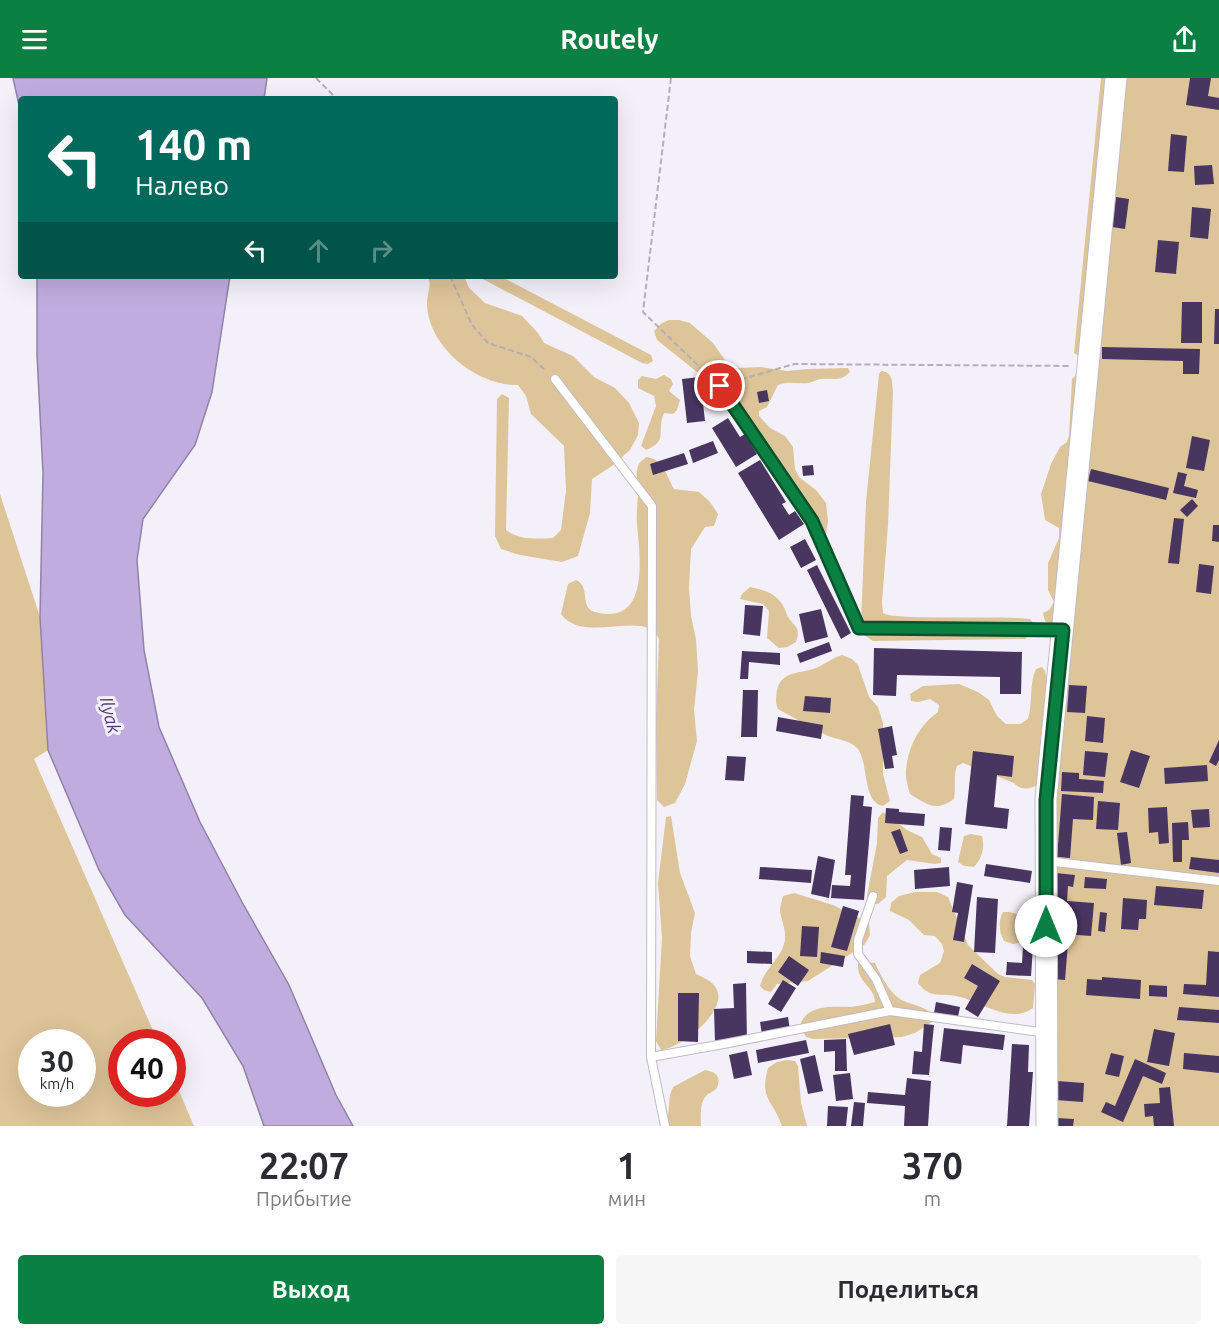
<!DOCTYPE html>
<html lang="ru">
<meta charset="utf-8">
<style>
:root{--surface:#fff;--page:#f7f7f7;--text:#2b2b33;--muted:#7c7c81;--accent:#0b8043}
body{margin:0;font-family:Ubuntu,sans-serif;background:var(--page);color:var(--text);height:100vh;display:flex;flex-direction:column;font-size:22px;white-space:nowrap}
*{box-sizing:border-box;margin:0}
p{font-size:20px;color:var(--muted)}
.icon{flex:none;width:33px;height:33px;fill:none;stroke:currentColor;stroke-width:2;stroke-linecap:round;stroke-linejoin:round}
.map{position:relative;height:1048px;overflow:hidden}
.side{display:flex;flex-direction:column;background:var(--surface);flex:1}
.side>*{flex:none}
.guide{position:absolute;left:18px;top:18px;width:600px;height:183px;border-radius:6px;box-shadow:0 6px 24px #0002;background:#00695c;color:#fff;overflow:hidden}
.speed{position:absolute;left:18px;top:951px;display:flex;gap:12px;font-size:30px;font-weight:700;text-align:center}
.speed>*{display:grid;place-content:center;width:78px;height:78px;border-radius:50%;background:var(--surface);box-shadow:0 6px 24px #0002;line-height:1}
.speed small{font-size:15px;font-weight:400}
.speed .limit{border:9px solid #d22;background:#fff;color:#111}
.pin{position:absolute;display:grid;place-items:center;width:51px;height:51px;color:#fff;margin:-26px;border:3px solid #fff;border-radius:50%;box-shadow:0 2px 6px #0007}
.me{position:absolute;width:66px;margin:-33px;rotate:0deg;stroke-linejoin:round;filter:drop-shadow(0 0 4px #0008)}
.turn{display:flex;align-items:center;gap:21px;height:126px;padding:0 18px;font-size:27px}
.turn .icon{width:78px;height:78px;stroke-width:2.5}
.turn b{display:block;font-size:42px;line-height:51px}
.lanes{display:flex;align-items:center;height:57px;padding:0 18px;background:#0003;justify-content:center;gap:30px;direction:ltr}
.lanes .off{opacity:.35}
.eta{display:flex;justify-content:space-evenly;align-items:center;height:102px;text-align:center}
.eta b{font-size:36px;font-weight:600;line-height:42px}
.primary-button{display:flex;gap:12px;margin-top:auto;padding:12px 18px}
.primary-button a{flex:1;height:69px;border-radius:6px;background:var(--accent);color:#fff;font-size:24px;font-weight:600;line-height:69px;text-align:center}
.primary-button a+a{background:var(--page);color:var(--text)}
header{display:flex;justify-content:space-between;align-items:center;height:78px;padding:0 18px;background:var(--accent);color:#fff;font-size:27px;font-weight:600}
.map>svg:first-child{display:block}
</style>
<header><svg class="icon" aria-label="menu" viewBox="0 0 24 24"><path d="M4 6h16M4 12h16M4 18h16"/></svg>Routely<svg class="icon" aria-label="share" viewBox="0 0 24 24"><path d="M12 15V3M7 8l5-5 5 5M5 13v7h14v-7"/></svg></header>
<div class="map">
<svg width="1219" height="1048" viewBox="0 0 1219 1048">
<rect width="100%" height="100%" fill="#f3f0f9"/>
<path fill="#dec499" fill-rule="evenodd" d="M 1101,0 L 1219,0 L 1219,1048 L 1047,1048 L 1059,549 L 1045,543 L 1043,535 L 1049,532 L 1054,524 L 1048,512 L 1048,485 L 1059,460 L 1059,450 L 1045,442 L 1041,416 L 1051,386 L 1060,369 L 1067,364 L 1069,357 L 1072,301 L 1077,296 L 1079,278 L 1074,275 Z
M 428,198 L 464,198 L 469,210 L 485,225 L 522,238 L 538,255 L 544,265 L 573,278 L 594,299 L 615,310 L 629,325 L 639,345 L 638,357 L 630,372 L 612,388 L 592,401 L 590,435 L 578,478 L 562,484 L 520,477 L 501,471 L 495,458 L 497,321 L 502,316 L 509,320 L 506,452 C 519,462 537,461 553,460 L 561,452 L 566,413 L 564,368 L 531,336 L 526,318 L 518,307 C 477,308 428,269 427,226 C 427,214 432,210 428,198 Z
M 477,198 L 500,198 L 651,277 L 653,283 L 648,286 L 642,285 Z
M 669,242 L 679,242 L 690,245 L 713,265 L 727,285 L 738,290 L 761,289 L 787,293 L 807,291 L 848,290 L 850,294 C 840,304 834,300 822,301 C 817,301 813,304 808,305 C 797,306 788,303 778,307 L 767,329 L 759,333 L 759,338 L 770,350 L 785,358 L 793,369 L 795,391 L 800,400 L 816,412 L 826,425 L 828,443 L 826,456 L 823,458 L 812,453 L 712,306 L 657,262 L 654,253 L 662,245 Z
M 881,293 C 893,294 892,304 893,314 L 888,447 L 882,524 L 883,535 C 894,543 1005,537 1030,541 L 1035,547 L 1030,557 L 1025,561 L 873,563 L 864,557 L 861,544 L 866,424 L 879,296 Z
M 664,297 L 671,301 L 673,306 L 669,313 L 680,322 L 677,332 L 673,336 L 664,335 C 656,353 669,363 646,372 L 641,368 L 656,328 L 654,318 L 638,310 L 638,302 L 642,298 L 656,301 Z
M 646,379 C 663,380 667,399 674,411 L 699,414 L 710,424 L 718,436 L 714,448 L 705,449 L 691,471 L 689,510 L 691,538 L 696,561 L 698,593 L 694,632 L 697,663 L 685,706 L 675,725 L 664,729 L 657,722 L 656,644 L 659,561 C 647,529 584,568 561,536 L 568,506 L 576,502 C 591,508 579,530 595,534 C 650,549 640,479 637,446 C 636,436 638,424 638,414 C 637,406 635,393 639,386 C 639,385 645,380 646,379 Z
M 0,416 L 40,539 L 48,672 L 34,681 L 158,964 L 122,964 L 122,1016 L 172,1016 L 173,999 L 194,1048 L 0,1048 ZM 32,964 L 82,964 L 82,1016 L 32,1016 Z
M 750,509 C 763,512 774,514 782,526 C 785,530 786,535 788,539 C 795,550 801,548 796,564 L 787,569 L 779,570 L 767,560 L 769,533 L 763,526 L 740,521 L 742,516 Z
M 842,577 L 852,581 L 858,587 L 869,619 L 878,629 L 883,645 L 883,696 L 890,723 L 883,728 C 862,724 869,687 858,671 C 850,662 839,662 828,658 C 811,650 795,640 778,631 C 775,624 776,620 777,612 C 782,592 801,596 816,590 C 825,586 832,580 842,577 Z
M 1042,589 L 1045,593 L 1047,603 L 1038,685 L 1040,700 L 1038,707 C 1029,711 1021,713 1014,705 L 963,685 L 957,688 C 953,698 956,709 954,721 C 935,734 928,727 910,716 C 908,709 905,700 906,692 C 908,669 919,647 938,634 L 939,627 L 930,621 L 918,624 L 911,623 L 910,616 L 923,608 L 959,606 L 978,614 L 989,622 L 997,638 L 1006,646 L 1020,646 L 1028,641 C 1033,625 1029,605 1036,591 Z
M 883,734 L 907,752 L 922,759 L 932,776 L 941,780 L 941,785 L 935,786 L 907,782 L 887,798 L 886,819 L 878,826 L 868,825 L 867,818 L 877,765 L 878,740 Z
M 671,738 L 680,795 L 695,835 L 691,855 L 690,878 L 696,896 C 703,899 712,903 716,910 C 730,932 680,971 661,972 L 656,963 L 662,860 L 658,805 L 666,739 Z
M 971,756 L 982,758 C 985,770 982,780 974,789 L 964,788 L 958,784 L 964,758 Z
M 915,814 L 937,814 L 948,819 L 968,867 L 998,896 L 1005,899 L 1032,902 L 1035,906 L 1033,930 C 1010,947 981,923 956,918 C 940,915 930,921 918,905 L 920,897 L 940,885 L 944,873 L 942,866 L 935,858 L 924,857 L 909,842 L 890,833 L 891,825 L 899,818 Z
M 794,815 L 833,827 L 869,845 L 870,857 L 865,866 L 855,873 L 808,903 L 777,906 L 771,914 L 764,912 L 760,908 C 764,891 783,879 785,861 C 786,851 781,842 780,832 C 780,828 782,822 783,818 Z
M 1003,834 L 1009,834 L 1018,836 L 1036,835 L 1038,849 L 1032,858 L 1024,864 L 1013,866 L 1004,863 C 999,854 998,843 1003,834 Z
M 861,883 L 875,885 C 881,898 891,918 904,923 C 913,927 923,928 931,935 L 932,944 L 915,955 L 902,959 L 813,961 L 806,959 L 800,948 C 806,926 833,929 851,929 C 859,928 867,926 875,924 C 874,908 857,905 858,886 Z
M 786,982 L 795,983 L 798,988 L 801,1025 L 807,1048 L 782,1048 C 773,1021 759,1022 768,990 L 777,984 Z
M 705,992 C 717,994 721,999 717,1010 C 714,1013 711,1014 708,1016 C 699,1023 701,1039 701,1048 L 667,1048 L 670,1017 L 673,1009 Z"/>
<path fill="#c0acdf" stroke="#9182a7" stroke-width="1.5" d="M 13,0 L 267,0 L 264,21 L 21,21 L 21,36 Z
M 37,198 L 230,198 L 212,314 L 195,367 L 143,441 L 137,482 L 144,572 L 159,649 L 200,744 L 242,824 L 289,907 L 336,1017 L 353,1048 L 264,1048 L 243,988 L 202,920 L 125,837 L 99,792 L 48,672 L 40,539 L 43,395 L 37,277 Z"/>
<path fill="#483661" d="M 1190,0 L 1211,0 L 1208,18 L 1219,20 L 1219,32 L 1186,27 Z
M 1171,56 L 1187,58 L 1184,94 L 1168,93 Z
M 1212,87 L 1214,106 L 1195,107 L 1194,88 Z
M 1116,119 L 1129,121 L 1125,151 L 1112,149 Z
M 1192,129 L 1211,131 L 1208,161 L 1190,159 Z
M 1158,162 L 1179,164 L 1176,196 L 1155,194 Z
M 1182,224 L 1202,224 L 1202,265 L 1181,265 Z
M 1215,231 L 1219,231 L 1219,266 L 1214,266 Z
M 1102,269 L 1200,271 L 1199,296 L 1183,296 L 1183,283 L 1102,281 Z
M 700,299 L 705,343 L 687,345 L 682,301 Z
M 767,312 L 769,323 L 759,325 L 757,314 Z
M 728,340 L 740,359 L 745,356 L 757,376 L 736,389 L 712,350 Z
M 1192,358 L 1210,362 L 1204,393 L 1186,390 Z
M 713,363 L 718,375 L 693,385 L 689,372 Z
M 684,375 L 688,386 L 653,397 L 650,386 Z
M 760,382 L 786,424 L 782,426 L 789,437 L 795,433 L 804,446 L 779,462 L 738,395 Z
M 813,387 L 814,397 L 803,398 L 802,388 Z
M 1091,391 L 1169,410 L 1166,422 L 1088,403 Z
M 1178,394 L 1187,396 L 1184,408 L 1198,412 L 1196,420 L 1173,415 Z
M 1192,421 L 1198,428 L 1187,439 L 1180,432 Z
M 1174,440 L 1184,441 L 1179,486 L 1168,485 Z
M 1213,447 L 1219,447 L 1219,464 L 1212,463 Z
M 805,461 L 816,482 L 801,490 L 790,469 Z
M 1199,486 L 1214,488 L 1211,516 L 1196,514 Z
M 817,487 L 851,555 L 841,561 L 807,492 Z
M 745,527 L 763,528 L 760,558 L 743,556 Z
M 821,531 L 828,559 L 805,565 L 799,536 Z
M 829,564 L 832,573 L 800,585 L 797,576 Z
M 874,570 L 1022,574 L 1021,616 L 1000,616 L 1000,599 L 897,597 L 896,618 L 873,617 Z
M 742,573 L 780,575 L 780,587 L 749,584 L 748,601 L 740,601 Z
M 1069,607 L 1087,608 L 1085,635 L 1067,634 Z
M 743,612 L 758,612 L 757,659 L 741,659 Z
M 805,618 L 831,620 L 830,635 L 803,633 Z
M 1087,638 L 1105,640 L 1103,665 L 1085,663 Z
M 778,639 L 823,647 L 821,661 L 776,653 Z
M 892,648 L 897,677 L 892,678 L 894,690 L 885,691 L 878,651 Z
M 1219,662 L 1219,682 L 1216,688 L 1209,684 Z
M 1131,672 L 1150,678 L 1139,710 L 1120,704 Z
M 973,673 L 1014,678 L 1012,699 L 997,697 L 994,729 L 1009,731 L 1007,751 L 965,746 Z
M 1085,673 L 1108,675 L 1105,699 L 1083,697 Z
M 727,678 L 746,679 L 744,703 L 725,702 Z
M 1207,687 L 1208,703 L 1165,706 L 1164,690 Z
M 1062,694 L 1079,695 L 1079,701 L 1104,703 L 1103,715 L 1061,713 Z
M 1062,716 L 1094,719 L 1093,742 L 1073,741 L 1070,780 L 1057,779 Z
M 851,717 L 864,718 L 863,728 L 872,729 L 864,822 L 831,820 L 832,807 L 850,808 L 851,797 L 845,797 Z
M 1098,723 L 1120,725 L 1118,752 L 1096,751 Z
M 1167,729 L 1169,765 L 1159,766 L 1158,754 L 1149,755 L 1148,730 Z
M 886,730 L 899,731 L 899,734 L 925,736 L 924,748 L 885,745 Z
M 1209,731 L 1210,749 L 1193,750 L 1191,732 Z
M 1188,744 L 1189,762 L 1182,762 L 1182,784 L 1173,784 L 1172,745 Z
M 940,749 L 952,750 L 950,773 L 938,772 Z
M 900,751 L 908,773 L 900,776 L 891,754 Z
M 1127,754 L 1131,785 L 1121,787 L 1117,755 Z
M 818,778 L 835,782 L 829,820 L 811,816 Z
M 1191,779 L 1219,782 L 1219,795 L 1189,791 Z
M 986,786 L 1032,793 L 1030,805 L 984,798 Z
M 760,789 L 812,792 L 811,805 L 759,801 Z
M 949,789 L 950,808 L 915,811 L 914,792 Z
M 1056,795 L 1075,797 L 1073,809 L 1068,808 L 1067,823 L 1094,825 L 1091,858 L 1064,856 L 1067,825 L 1053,824 Z
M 1085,799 L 1107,801 L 1106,811 L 1084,810 Z
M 957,804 L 973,807 L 964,864 L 953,862 L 958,835 L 952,834 Z
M 1156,808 L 1204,812 L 1202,831 L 1154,827 Z
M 977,819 L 998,821 L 995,875 L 974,874 Z
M 1123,820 L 1147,822 L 1146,841 L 1139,841 L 1138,852 L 1121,851 Z
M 843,828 L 859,833 L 847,873 L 831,869 Z
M 1100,834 L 1107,835 L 1105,854 L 1098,853 Z
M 802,848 L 819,849 L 817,879 L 800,878 Z
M 1054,857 L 1059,857 L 1059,864 L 1068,865 L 1065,902 L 1052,901 Z
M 1023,868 L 1033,869 L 1031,898 L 1006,897 L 1007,884 L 1022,885 Z
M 747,873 L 772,874 L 772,886 L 747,885 Z
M 1208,873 L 1219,874 L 1219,919 L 1183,916 L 1184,906 L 1206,907 Z
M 821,874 L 845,878 L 843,889 L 820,885 Z
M 789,878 L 809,892 L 798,908 L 778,894 Z
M 972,886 L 1000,903 L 978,939 L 965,931 L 978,908 L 964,900 Z
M 1102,899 L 1141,902 L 1140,921 L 1086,917 L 1087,901 L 1102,902 Z
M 783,902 L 796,910 L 781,934 L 768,926 Z
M 746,905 L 747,964 L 715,964 L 714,931 L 734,930 L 733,906 Z
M 1149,907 L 1167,908 L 1167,919 L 1149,918 Z
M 678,915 L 699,915 L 698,964 L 678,963 Z
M 936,924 L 960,929 L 958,939 L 934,935 Z
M 1179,929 L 1219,932 L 1219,945 L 1177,942 Z
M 788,939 L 790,952 L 762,957 L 760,944 Z
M 890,946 L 895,967 L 854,977 L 848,956 Z
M 924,946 L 934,947 L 929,997 L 912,996 L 914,973 L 922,974 Z
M 944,950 L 1005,957 L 1003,972 L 963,967 L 961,986 L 940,983 Z
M 1154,951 L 1175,955 L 1169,988 L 1147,984 Z
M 846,961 L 847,993 L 835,993 L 835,973 L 824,974 L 824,962 Z
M 806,962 L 809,975 L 758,985 L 756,972 Z
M 1012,966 L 1029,967 L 1028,994 L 1033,994 L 1029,1048 L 1007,1048 Z
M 747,973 L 752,997 L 734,1001 L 729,977 Z
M 1111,975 L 1124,978 L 1119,999 L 1105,996 Z
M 1184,975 L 1219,978 L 1219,995 L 1183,991 Z
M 815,977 L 823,1013 L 808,1016 L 800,981 Z
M 1135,981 L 1166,995 L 1162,1006 L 1143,998 L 1123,1044 L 1101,1034 L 1106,1024 L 1115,1028 Z
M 850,995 L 853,1021 L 836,1023 L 833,997 Z
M 907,1000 L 931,1003 L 928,1048 L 904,1048 L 905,1028 L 867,1025 L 868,1014 L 905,1017 Z
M 1057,1003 L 1084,1005 L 1083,1024 L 1055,1022 Z
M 1170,1009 L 1174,1048 L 1154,1048 L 1153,1038 L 1145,1039 L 1144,1026 L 1160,1025 L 1159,1010 Z
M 854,1024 L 865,1025 L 863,1048 L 851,1048 Z
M 828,1028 L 848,1029 L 846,1048 L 827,1048 Z
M 1056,1040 L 1074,1041 L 1073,1048 L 1055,1048 Z"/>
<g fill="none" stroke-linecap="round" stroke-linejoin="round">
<g stroke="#bfbcc5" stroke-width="10">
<path id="service" d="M 555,301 L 652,428 L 651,979 L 729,965 L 890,933 L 1046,955
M 720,307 L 812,443 L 859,551 L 1063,552
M 1047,783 L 1219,803
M 873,818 L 858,862 L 858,876 L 876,901 L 890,933
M 651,979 L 665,1048"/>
</g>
<g stroke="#bfbcc5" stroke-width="23">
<path id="tertiary" d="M 1047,1048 L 1046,721 L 1116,0"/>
</g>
<path stroke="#b2afb7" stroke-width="2" stroke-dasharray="6 3" stroke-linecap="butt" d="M 316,0 L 337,21
M 671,0 L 643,234 L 711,300
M 450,198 L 472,247 L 488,265 L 531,279 L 546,293
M 732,304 L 794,286 L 1071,288"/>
<use href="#service" stroke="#fff" stroke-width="8"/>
<use href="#tertiary" stroke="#fff" stroke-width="21"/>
</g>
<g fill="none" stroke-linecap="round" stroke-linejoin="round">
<g stroke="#07532c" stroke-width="15">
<path id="route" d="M 720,308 L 812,443 L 859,550 L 1063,552 L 1046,722 L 1046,848"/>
</g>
<use href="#route" stroke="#0b8043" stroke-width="10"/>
</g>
<g text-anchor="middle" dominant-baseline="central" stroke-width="6" stroke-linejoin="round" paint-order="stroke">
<g font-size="18" font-style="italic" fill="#513674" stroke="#f3f0f9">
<text transform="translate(111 637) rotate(76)">Ilyak</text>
</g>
</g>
</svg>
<div class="speed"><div>30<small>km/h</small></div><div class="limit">40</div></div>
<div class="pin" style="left:720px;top:308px;background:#d93025"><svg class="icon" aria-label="arrive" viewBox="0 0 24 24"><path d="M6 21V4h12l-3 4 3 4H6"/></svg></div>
<svg class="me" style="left:1046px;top:848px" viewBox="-20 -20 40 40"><circle r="19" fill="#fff"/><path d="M0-13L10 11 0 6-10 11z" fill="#0b8043"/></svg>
<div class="guide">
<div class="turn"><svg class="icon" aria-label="left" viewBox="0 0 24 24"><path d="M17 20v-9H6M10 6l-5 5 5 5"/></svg><div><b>140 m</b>Налево</div></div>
<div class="lanes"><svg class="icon" aria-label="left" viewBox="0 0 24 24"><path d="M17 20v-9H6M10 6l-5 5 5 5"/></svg><svg class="icon off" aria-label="ahead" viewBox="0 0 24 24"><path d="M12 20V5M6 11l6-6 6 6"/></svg><svg class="icon off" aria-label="right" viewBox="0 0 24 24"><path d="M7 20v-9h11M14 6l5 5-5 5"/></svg></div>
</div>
</div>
<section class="side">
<div class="eta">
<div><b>22:07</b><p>Прибытие</p></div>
<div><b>1</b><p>мин</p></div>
<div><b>370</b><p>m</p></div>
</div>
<div class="primary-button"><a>Выход</a><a>Поделиться</a></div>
</section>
